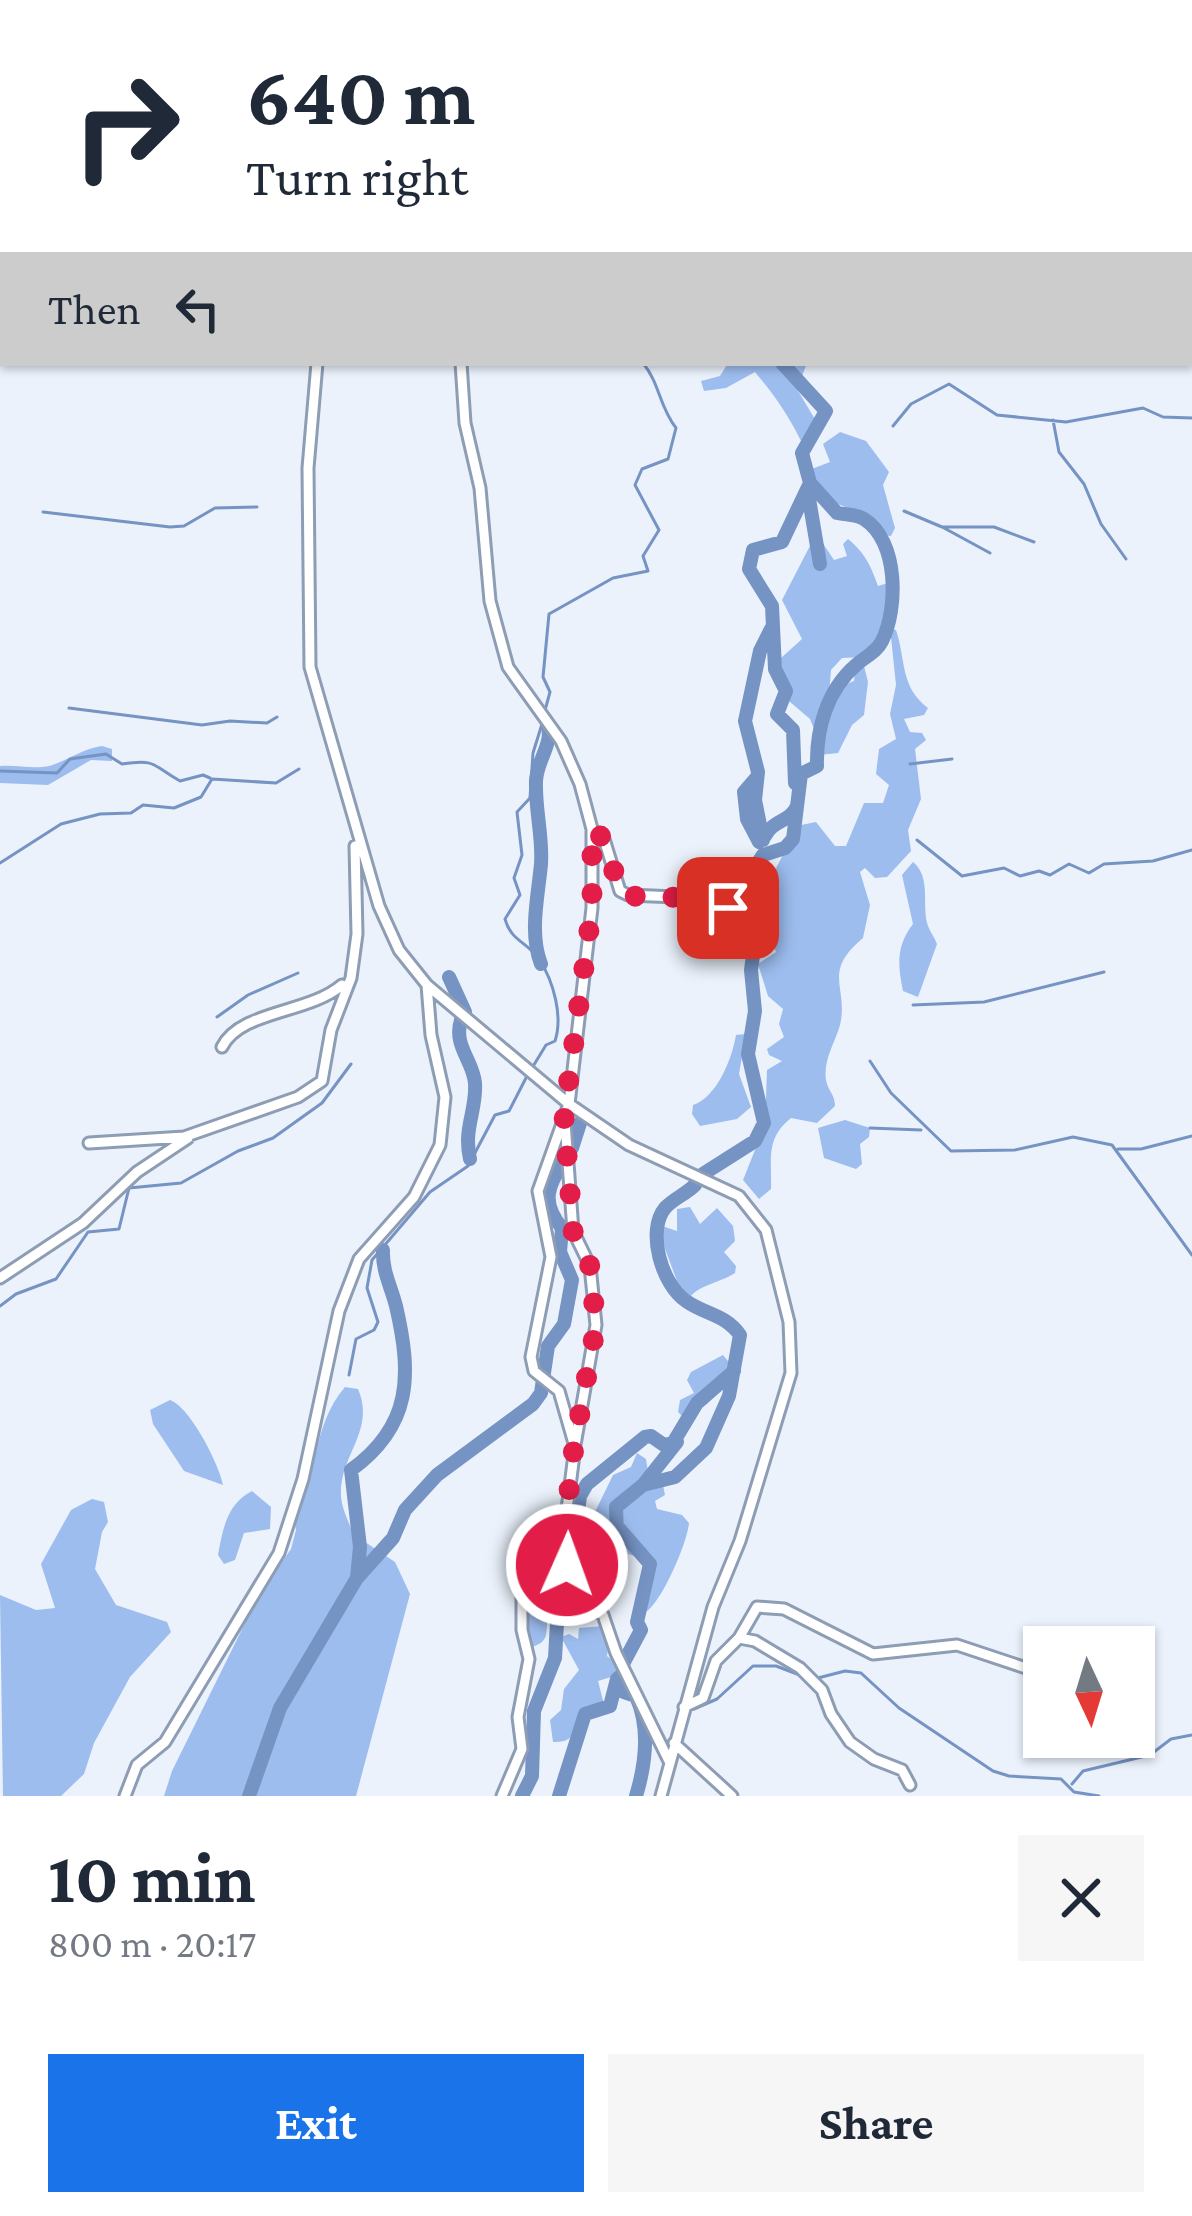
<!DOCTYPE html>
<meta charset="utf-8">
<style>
:root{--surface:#fff;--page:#f6f6f7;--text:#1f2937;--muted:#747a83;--accent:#1a73e8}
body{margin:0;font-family:"Crimson Pro",serif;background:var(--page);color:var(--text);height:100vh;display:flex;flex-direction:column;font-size:45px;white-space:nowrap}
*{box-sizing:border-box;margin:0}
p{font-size:39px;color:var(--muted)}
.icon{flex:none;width:66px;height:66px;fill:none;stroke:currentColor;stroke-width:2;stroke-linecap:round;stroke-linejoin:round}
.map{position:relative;height:1796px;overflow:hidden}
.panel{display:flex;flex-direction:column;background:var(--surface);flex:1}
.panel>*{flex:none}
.hud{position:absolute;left:0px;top:0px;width:1194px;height:366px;box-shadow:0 3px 9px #0004;background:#fff;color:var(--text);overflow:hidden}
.needle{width:78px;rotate:176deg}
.buttons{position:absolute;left:1023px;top:1626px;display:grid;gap:24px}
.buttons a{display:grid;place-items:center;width:132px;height:132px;border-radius:0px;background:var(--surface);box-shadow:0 3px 9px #0004;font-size:60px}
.pin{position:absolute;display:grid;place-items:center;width:102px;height:102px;color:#fff;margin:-51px;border-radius:24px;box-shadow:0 6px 18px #0006}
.me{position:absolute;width:132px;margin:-66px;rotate:2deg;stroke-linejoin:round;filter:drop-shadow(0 0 9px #0008)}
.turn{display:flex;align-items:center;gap:42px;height:252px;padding:0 48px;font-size:54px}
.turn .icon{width:156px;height:156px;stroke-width:2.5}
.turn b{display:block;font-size:84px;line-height:102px}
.then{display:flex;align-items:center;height:114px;padding:0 48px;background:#0003;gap:24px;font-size:45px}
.round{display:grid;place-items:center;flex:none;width:126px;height:126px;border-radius:0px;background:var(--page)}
.headline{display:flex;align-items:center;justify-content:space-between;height:204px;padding:0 48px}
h1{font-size:72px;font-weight:700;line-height:90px}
.button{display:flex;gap:24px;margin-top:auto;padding:24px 48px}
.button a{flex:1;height:138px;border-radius:0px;background:var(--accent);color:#fff;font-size:48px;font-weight:700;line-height:138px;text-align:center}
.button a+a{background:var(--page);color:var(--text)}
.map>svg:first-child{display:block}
</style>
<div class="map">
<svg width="1192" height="1796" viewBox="0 0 1192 1796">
<rect width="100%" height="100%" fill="#ebf2fc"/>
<path fill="#9dbdef" d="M 728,363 L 807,363 L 797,389 L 816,421 L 809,443 L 801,441 C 787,413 774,395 755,372 L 726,388 L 704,391 L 701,381 L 720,376 Z
M 840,432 L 866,441 L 889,472 L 883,485 L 895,528 L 891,536 L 880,535 L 865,513 C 838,506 819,499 809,470 L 830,462 L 823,444 Z
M 820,539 L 834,560 L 847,556 L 843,544 L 848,539 C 865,553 871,566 878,586 L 888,583 C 894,612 883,637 863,657 L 842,658 L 831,670 L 829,696 L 814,729 L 810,719 L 783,696 L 781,658 L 802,639 L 782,600 L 813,540 Z
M 890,628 L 896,630 C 906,660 900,687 928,708 L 924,715 L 904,719 L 910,732 L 922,733 L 926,740 L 915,749 L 921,799 L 908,830 L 911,851 L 887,877 L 875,878 L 865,868 L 860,872 L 870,905 L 863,938 C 821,973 849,987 840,1025 C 835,1043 823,1060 826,1080 C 828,1091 835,1094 835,1106 L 817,1123 L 791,1118 C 765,1139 772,1159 771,1189 L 759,1199 L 743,1180 L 765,1125 L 767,1070 L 782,1061 L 769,1055 L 767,1049 L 784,1037 L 779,1024 L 783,1009 L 768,996 L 758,964 L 776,952 C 773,944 766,934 764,925 C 758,891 785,851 801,825 L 816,822 L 835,846 L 846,846 L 864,803 L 883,803 L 889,785 L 876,774 L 879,749 L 896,739 L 890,714 L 896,685 Z
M 864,666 L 868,682 L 864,715 L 852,725 L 838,753 L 819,755 C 815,731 829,688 854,681 L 855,670 Z
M 102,746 L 112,749 L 112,761 L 91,760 L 48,785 L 0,783 L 0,766 C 15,765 28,768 42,767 C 61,766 79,749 102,746 Z
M 913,862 C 932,878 921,905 928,926 C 930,932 935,938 937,944 L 918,997 L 903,991 C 897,963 897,945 913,924 L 902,875 Z
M 746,1034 L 739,1074 L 751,1107 L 737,1119 L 700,1126 L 692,1114 L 693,1105 C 717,1097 732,1059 736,1035 Z
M 845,1120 L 870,1128 L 869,1137 L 860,1144 L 862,1164 L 856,1169 L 824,1158 L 818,1128 Z
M 690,1207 L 700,1224 L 717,1208 L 733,1226 L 735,1241 L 724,1252 L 736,1266 L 735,1273 C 722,1282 700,1285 691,1296 L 680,1289 L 658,1230 L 662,1226 L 677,1231 L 677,1209 Z
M 723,1355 L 732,1366 C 720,1390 711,1409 682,1416 L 678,1412 L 680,1400 L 694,1393 L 687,1380 L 691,1372 Z
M 345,1387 L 358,1389 C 376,1430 339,1456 341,1495 C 341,1507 349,1522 353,1534 L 395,1562 L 410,1594 L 356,1796 L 164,1796 L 172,1771 L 260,1593 L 291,1549 L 296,1530 L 294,1518 C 319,1475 311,1427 345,1387 Z
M 170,1400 C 190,1407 219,1464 223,1485 L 184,1471 L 153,1424 L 150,1410 Z
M 637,1453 L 646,1459 L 650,1484 L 663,1485 L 665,1495 L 655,1501 L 657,1509 L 682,1515 L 689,1523 C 687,1544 662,1601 646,1612 L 639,1608 L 645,1573 L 642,1558 L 628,1554 L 618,1521 L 598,1532 L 593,1516 L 613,1475 L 631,1467 Z
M 252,1491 L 271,1507 L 270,1529 L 244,1533 L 235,1560 L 224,1564 L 218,1555 C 223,1528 227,1504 252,1491 Z
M 92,1499 L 104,1502 L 108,1522 L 102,1532 L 95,1569 L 116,1605 L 167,1622 L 171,1632 L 130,1677 L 94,1743 L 84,1774 L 61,1796 L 3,1796 L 0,1595 L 36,1610 L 55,1608 L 41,1564 L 71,1510 Z
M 556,1545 L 565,1576 C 561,1588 549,1603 548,1615 C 545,1632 551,1641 532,1647 C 525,1637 523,1583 527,1570 C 530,1559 547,1551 556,1545 Z
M 603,1626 L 609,1643 L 607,1656 L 622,1667 L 621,1674 L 598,1681 L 606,1712 L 584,1707 C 573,1723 581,1743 553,1742 L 550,1720 L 561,1710 L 564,1689 L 579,1670 L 561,1637 L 569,1634 L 578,1639 L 579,1628 Z"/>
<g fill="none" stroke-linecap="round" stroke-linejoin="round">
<path stroke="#7593c3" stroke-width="3" d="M 693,0 L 694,3
M 243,3 L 247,0
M 0,202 L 3,202
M 0,323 L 3,321
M 1053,420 L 1059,452 L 1084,484 L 1101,524 L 1126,559
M 893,426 L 911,404 L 949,384 L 997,415 L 1066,422 L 1143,408 L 1163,417 L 1192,418
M 904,511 L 942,527 L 994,527 L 1034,542
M 43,512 L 170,527 L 184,526 L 215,508 L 257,507
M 944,528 L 990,553
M 69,708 L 202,725 L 230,721 L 267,723 L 277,717
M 544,714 L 550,692 L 543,677 L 549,614 L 613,578 L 648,571 L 643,556 L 659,530 L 635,485 L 642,469 L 668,459 L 676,428 C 659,406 660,384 643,363
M 910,764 L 952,759
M 0,771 L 57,773 L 70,759 L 106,754 L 122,764 C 158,759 151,765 180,781 L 203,775 L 210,778
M 917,840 L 962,876 L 1004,868 L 1020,876 L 1039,871 L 1050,875 L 1069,864 L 1089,873 L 1104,864 L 1153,861 L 1192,850
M 0,863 L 61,824 L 100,814 L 131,813 L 143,805 L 174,808 L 201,797 L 212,779 L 276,783 L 299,769
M 913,1005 L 984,1002 L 1104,972
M 217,1017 L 248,995 L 298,973
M 870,1061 L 891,1093 L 951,1151 L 1015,1150 L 1073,1137 L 1112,1145 L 1192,1255
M 532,1068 L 546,1045 L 555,1041 C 563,1017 554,982 539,959 C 526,941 511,941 505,919 L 520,895 L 514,878 L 522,855 L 517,812 L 530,798 L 533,753 L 542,724
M 870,1128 L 921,1130
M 1118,1149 L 1141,1149 L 1192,1136
M 0,1306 L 16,1294 L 56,1279 L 88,1232 L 119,1229 L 129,1188 L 181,1183 L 238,1151 L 273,1138 L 322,1103 L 351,1064
M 349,1375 L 356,1339 L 374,1330 L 378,1322 L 367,1288 L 372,1260 L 430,1192 L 468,1166 L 495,1115 L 509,1111 L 528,1074
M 814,1679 L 845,1671 L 861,1673 L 899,1708 L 993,1771 L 1009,1776 L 1061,1779 L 1074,1792 L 1099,1796
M 694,1709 L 717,1699 L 753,1666 L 776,1666 L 805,1677
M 1072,1784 L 1083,1771 L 1150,1755 L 1171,1739 L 1192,1735"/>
<path stroke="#7593c3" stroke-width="14" d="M 694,1 L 694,0
M 808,493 L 820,564
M 757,777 L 744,792 L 747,819 L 759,842
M 795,783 L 793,730 L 777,714 L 786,691 L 775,669 L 772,606 L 749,569 L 753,550 L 782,542 L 810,483
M 765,836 C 773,820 790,822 797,806
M 763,840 L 755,800 L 758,772 L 745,721 L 760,651 L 771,629
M 541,964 C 529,933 538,897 541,864 C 543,837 535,810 536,781 C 537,758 556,742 546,720
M 449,977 L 465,1012
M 461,1020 C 453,1046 473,1060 475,1083 C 477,1110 463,1128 470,1159
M 572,1148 L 580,1123
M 703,1174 L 755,1141 L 764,1123 L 748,1054 L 755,1011 L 751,970 L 760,905 L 757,864 L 763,855 L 785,848 L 793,839 L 801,774 L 817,766 C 816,729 827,690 856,665 C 866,656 876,653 882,641 C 898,609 899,541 864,519 C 856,514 847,515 837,513 L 810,483 L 802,453 L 826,411 L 782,363
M 643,1485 L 677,1442
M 616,1525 L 650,1564 L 637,1622 L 641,1630 L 624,1662
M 571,1566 L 580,1496 L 587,1484 L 645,1437 L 651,1436 L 664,1445 L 673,1443 L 697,1403 L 734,1371
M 357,1578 L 393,1538 L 405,1510 L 437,1475 L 533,1404 L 541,1393 L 548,1346 L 564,1324 L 572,1280 L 560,1252 L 562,1228 C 537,1198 552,1182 567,1155
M 623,1678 L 624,1692 L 636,1696 C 650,1727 646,1763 636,1796
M 249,1796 L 280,1708 L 357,1578 L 360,1547 L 351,1470 C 412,1426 412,1375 396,1306 C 391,1286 382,1271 383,1250
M 522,1796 L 532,1776 L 534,1711 L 555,1658 L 558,1605 L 565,1583 L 617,1535 L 616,1507 L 643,1485 L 675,1477 L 706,1448 L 729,1396 L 740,1335 C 725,1314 706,1315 686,1301 C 662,1285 646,1231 665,1208 C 673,1199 686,1194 695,1185
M 559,1796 L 585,1714 L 610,1706 L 617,1679 L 624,1673"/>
<g stroke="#8d9db4" stroke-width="15">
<path id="minor" d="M 154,0 L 169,3
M 206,0 L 206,3
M 355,0 L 355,3
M 851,3 L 852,0
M 872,3 L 873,0
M 317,363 L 308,468 L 310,667 L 379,906 L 399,950 L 427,985 L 569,1104 L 538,1191 L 551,1257 L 531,1357 L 534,1371 L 559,1391 L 575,1447 L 566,1517 L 569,1595 L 603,1615 L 616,1653 L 669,1761
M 461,363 L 465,423 L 480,488 L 490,601 L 508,667 L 561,741 L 580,784 L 592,829 L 592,908 L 569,1104 L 629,1145 L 739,1196 L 766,1230 L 789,1322 L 791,1373 L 740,1541 L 713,1607 L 661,1796
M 592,829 L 604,839 L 620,891 L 628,895 L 701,898 L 737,911
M 222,1047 C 241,1010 308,1014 342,985
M 565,1122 L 573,1231 L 590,1266 L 596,1325 L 575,1445
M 89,1143 L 184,1137 L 298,1097 L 322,1081 L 331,1030 L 351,978 L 357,934 L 355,846
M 0,1278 L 83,1223 L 137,1172 L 188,1138
M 739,1638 L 757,1607 L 784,1609 L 873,1654 L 957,1645 L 1044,1674
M 1103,1647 L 1115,1641
M 684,1707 L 703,1698 L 716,1661 L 739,1638 L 755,1641 L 800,1668 L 822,1690 L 831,1714 L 850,1742 L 874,1759 L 902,1770 L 910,1785
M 674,1743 L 732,1796
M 125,1796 L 137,1765 L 165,1742 L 279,1553 L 303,1479 L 339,1311 L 359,1259 L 414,1197 L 440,1145 L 445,1097 L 431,1035 L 427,985
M 502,1796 L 522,1749 L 518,1717 L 529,1659 L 522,1630 L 522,1575 L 529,1560 L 566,1517"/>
</g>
<use href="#minor" stroke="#fff" stroke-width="9"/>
</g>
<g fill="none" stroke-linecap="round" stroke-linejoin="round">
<path stroke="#e11d48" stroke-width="21" stroke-dasharray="0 37.8" d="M 567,1565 L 566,1517 L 574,1447 L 596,1325 L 590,1266 L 573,1231 L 564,1116 L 592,908 L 592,829 L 604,839 L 620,891 L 628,896 L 701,898 L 728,908"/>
</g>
</svg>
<div class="buttons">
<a><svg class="needle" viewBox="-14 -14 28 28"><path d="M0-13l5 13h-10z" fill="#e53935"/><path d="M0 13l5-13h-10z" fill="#747a83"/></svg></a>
</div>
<div class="pin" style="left:728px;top:908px;background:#d93025"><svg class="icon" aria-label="arrive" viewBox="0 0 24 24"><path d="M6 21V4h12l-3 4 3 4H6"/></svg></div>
<svg class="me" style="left:567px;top:1565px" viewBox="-20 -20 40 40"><circle r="17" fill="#e11d48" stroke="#fff" stroke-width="3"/><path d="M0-11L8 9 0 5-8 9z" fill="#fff"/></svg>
<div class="hud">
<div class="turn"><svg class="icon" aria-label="right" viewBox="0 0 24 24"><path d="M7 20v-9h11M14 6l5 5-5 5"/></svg><div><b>640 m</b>Turn right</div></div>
<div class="then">Then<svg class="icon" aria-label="left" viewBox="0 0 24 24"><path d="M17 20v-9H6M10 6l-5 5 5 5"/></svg></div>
</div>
</div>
<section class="panel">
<div class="headline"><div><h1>10 min</h1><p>800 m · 20:17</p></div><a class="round"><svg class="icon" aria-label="close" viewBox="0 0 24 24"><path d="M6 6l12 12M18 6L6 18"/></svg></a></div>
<div class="button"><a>Exit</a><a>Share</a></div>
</section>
